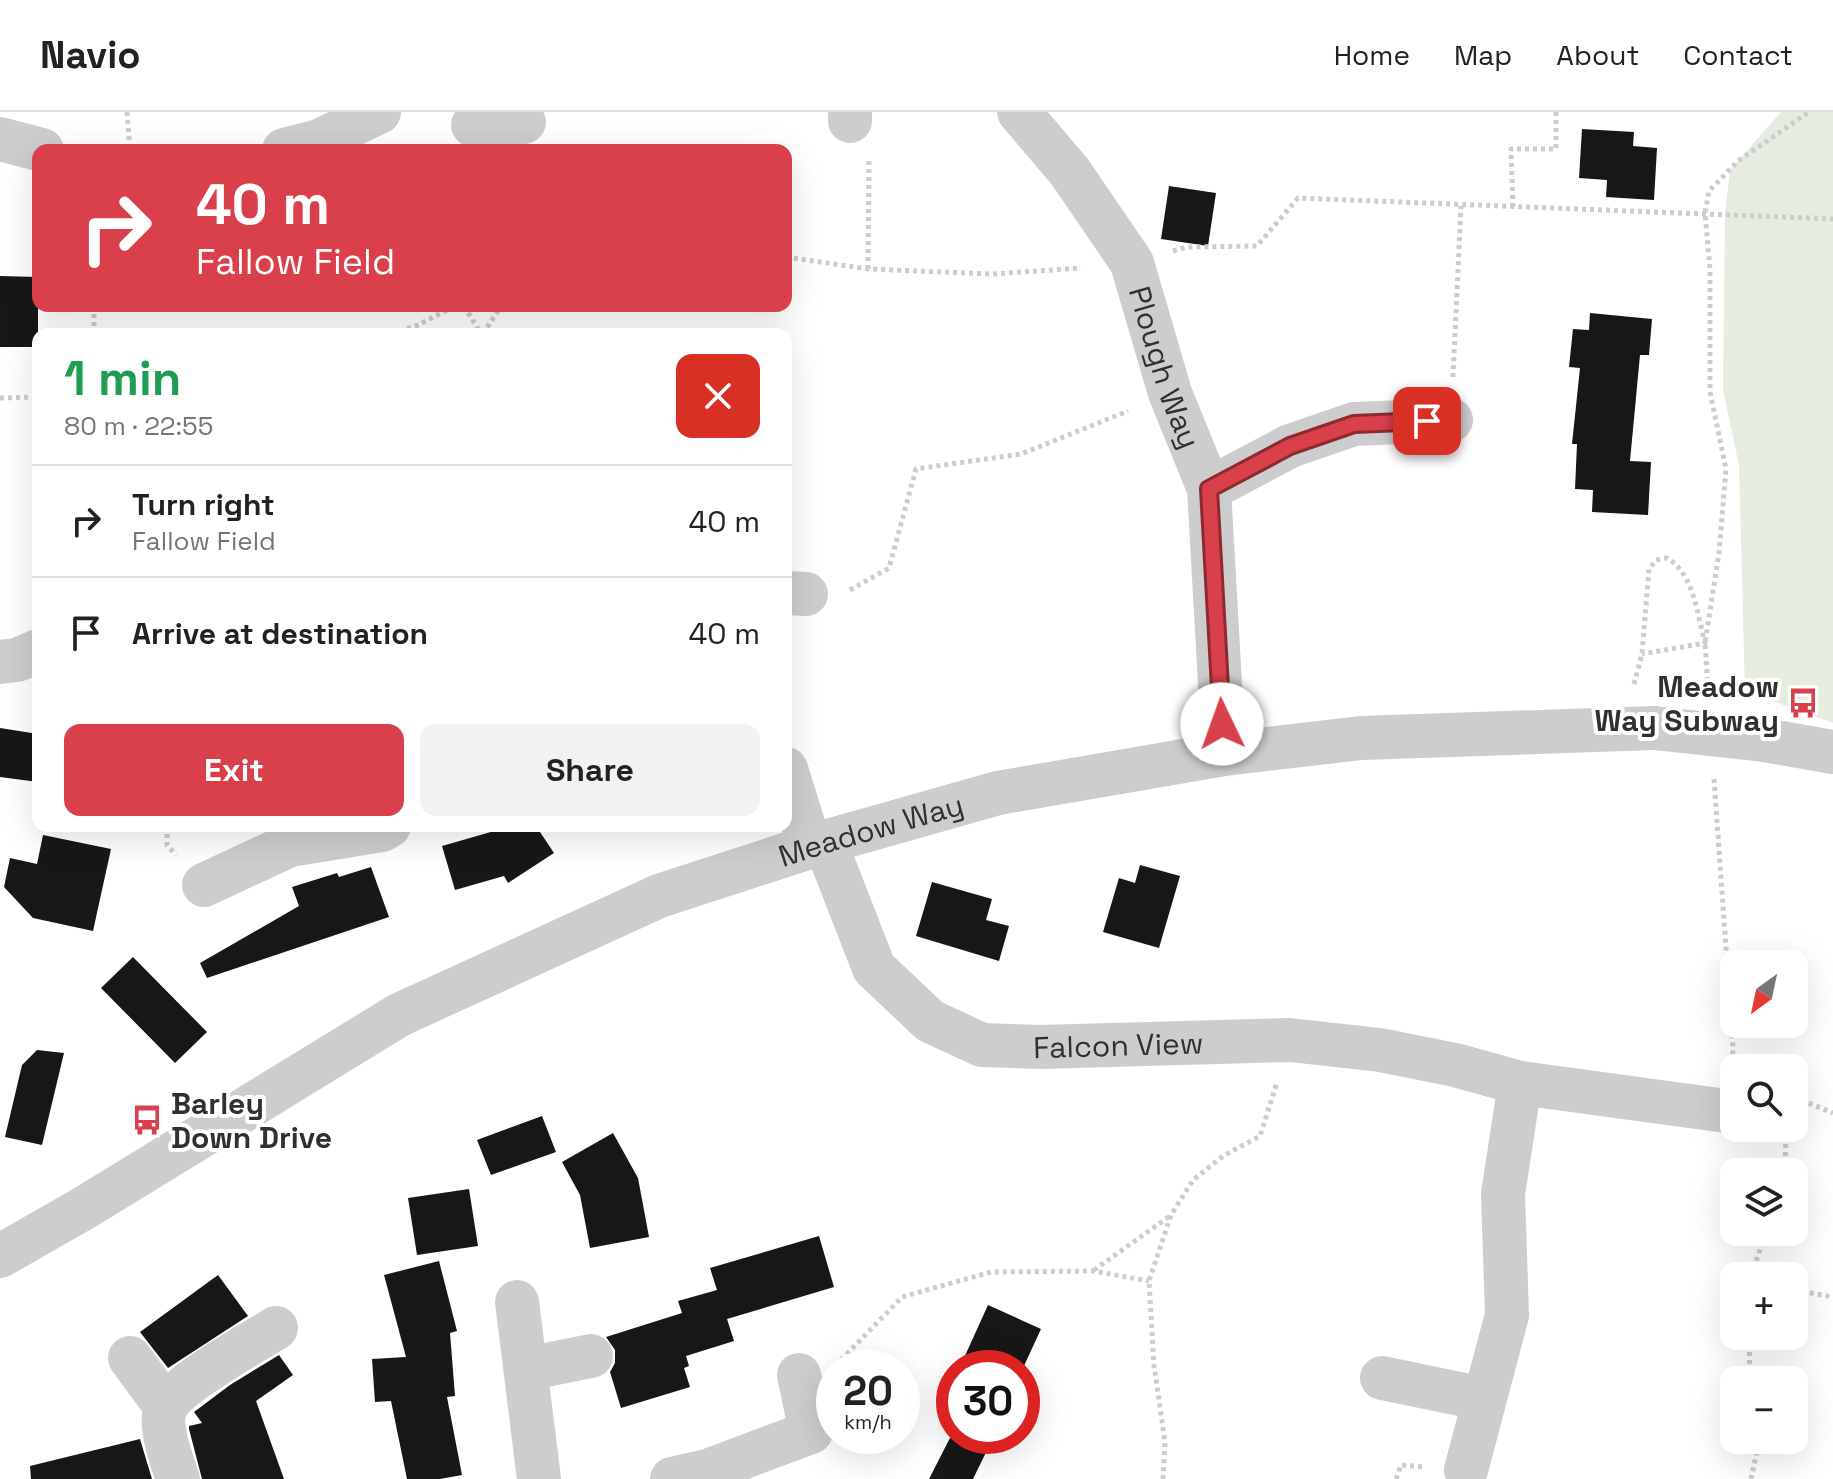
<!DOCTYPE html>
<meta charset="utf-8">
<style>
:root{--surface:#fff;--page:#f2f2f2;--text:#222;--muted:#767676;--line:#e0e0e0;--accent:#d9404c}
body{margin:0;font-family:"Space Grotesk",sans-serif;background:var(--page);color:var(--text);height:100vh;display:flex;flex-direction:column;font-size:30px;white-space:nowrap}
*{box-sizing:border-box;margin:0}
p{font-size:26px;color:var(--muted)}
.icon{flex:none;width:44px;height:44px;fill:none;stroke:currentColor;stroke-width:2;stroke-linecap:round;stroke-linejoin:round}
.map{position:relative;flex:1;overflow:hidden}
.details{position:absolute;left:32px;top:216px;width:760px;height:504px;display:flex;flex-direction:column;background:var(--surface);border-radius:16px;box-shadow:0 8px 32px #0002}
.details>*{flex:none}
.banner{position:absolute;left:32px;top:32px;width:760px;height:168px;border-radius:16px;box-shadow:0 8px 32px #0002;background:#d9404c;color:#fff;overflow:hidden}
.needle{width:52px;rotate:213deg}
.fabs{position:absolute;left:1720px;top:838px;display:grid;gap:16px}
.fabs a{display:grid;place-items:center;width:88px;height:88px;border-radius:16px;background:var(--surface);box-shadow:0 8px 32px #0002;font-size:40px}
.speed{position:absolute;left:816px;top:1238px;display:flex;gap:16px;font-size:40px;font-weight:700;text-align:center}
.speed>*{display:grid;place-content:center;width:104px;height:104px;border-radius:50%;background:var(--surface);box-shadow:0 8px 32px #0002;line-height:1}
.speed small{font-size:20px;font-weight:400}
.speed .limit{border:12px solid #d22;background:#fff;color:#111}
.pin{position:absolute;display:grid;place-items:center;width:68px;height:68px;color:#fff;margin:-34px;border-radius:16px;box-shadow:0 4px 12px #0006}
.me{position:absolute;width:88px;margin:-44px;rotate:357deg;stroke-linejoin:round;filter:drop-shadow(0 0 6px #0008)}
.turn{display:flex;align-items:center;gap:28px;height:168px;padding:0 32px;font-size:36px}
.turn .icon{width:104px;height:104px;stroke-width:2.5}
.turn b{display:block;font-size:56px;line-height:68px}
.round{display:grid;place-items:center;flex:none;width:84px;height:84px;border-radius:16px;background:var(--page)}
.summary{display:flex;align-items:center;justify-content:space-between;height:136px;padding:0 32px}
h1{font-size:48px;font-weight:800;line-height:60px;color:#1e9e55}
.primary-button{display:flex;gap:16px;margin-top:auto;padding:16px 32px}
.primary-button a{flex:1;height:92px;border-radius:16px;background:var(--accent);color:#fff;font-size:32px;font-weight:800;line-height:92px;text-align:center}
.primary-button a+a{background:var(--page);color:var(--text)}
ul{padding:0;list-style:none}
li{display:flex;align-items:center;gap:24px;height:112px;padding:0 32px;border-top:2px solid var(--line)}
li div{flex:1}
li b{display:block;font-size:30px}
li em{font-style:normal}
header{display:flex;align-items:center;gap:48px;box-sizing:border-box;height:112px;padding:0 40px;background:var(--surface);border-bottom:2px solid var(--line)}
header strong{font-size:38px}
nav{display:flex;gap:44px;margin-inline-start:auto;font-size:28px}
.map>svg:first-child{display:block}
</style>
<header>
<strong>Navio</strong>
<nav><a>Home</a><a>Map</a><a>About</a><a>Contact</a></nav>
</header>
<div class="map">
<svg width="1833" height="1367" viewBox="0 0 1833 1367">
<rect width="100%" height="100%" fill="#fff"/>
<path fill="#e6ecdf" d="M 1781,0 L 1833,0 L 1833,611 L 1745,579 L 1739,354 L 1723,278 L 1725,100 L 1730,58 Z"/>
<path fill="#171717" d="M 1582,17 L 1634,20 L 1633,34 L 1657,36 L 1654,88 L 1606,85 L 1607,68 L 1579,66 Z
M 1169,74 L 1216,81 L 1208,134 L 1161,127 Z
M 0,164 L 38,165 L 38,235 L 0,235 Z
M 1590,201 L 1652,207 L 1649,243 L 1640,243 L 1630,349 L 1651,350 L 1648,403 L 1592,400 L 1593,378 L 1575,377 L 1577,332 L 1572,332 L 1580,256 L 1569,255 L 1573,217 L 1589,218 Z
M 0,616 L 38,622 L 38,670 L 0,665 Z
M 512,714 L 536,714 L 554,741 L 508,771 L 504,764 L 455,778 L 442,734 Z
M 43,723 L 111,737 L 93,819 L 33,806 L 4,775 L 10,746 L 37,752 Z
M 1140,753 L 1180,764 L 1159,836 L 1103,820 L 1119,766 L 1135,771 Z
M 371,755 L 389,805 L 207,866 L 200,851 L 299,794 L 292,775 L 337,761 L 339,765 Z
M 932,770 L 992,787 L 986,808 L 1009,814 L 999,849 L 916,824 Z
M 133,845 L 207,920 L 175,951 L 101,876 Z
M 37,938 L 64,941 L 42,1033 L 5,1025 L 22,953 Z
M 542,1004 L 556,1040 L 491,1063 L 477,1028 Z
M 613,1021 L 638,1066 L 649,1125 L 590,1136 L 580,1083 L 562,1050 Z
M 469,1077 L 478,1134 L 417,1143 L 408,1086 Z
M 819,1124 L 834,1175 L 727,1207 L 734,1229 L 686,1244 L 689,1254 L 684,1256 L 690,1275 L 621,1296 L 610,1260 L 615,1251 L 615,1238 L 606,1225 L 682,1201 L 678,1189 L 717,1178 L 710,1156 Z
M 439,1149 L 457,1219 L 450,1221 L 455,1284 L 447,1285 L 462,1363 L 440,1367 L 407,1367 L 391,1289 L 375,1290 L 372,1247 L 406,1245 L 384,1163 Z
M 218,1163 L 248,1204 L 168,1256 L 140,1220 Z
M 988,1193 L 1041,1217 L 1023,1256 L 986,1256 L 964,1246 Z
M 279,1243 L 293,1263 L 256,1289 L 284,1367 L 202,1367 L 189,1317 L 189,1314 L 202,1311 L 194,1300 L 230,1273 Z
M 951,1324 L 994,1324 L 973,1367 L 929,1367 Z
M 140,1327 L 152,1367 L 31,1367 L 30,1354 Z"/>
<g fill="none" stroke-linecap="round" stroke-linejoin="round">
<path stroke="#cdcdcd" stroke-width="5" stroke-dasharray="4 4" stroke-linecap="butt" d="M 127,0 L 130,38
M 1513,95 L 1511,37 L 1556,37 L 1556,0
M 1173,139 L 1187,135 L 1257,134 L 1298,86 L 1833,107
M 786,145 L 868,157 L 992,162 L 1081,156
M 868,157 L 869,49
M 464,194 L 481,222
M 94,222 L 94,194
M 392,222 L 418,213 L 455,194
M 483,222 L 501,194
M 1453,265 L 1461,94
M 0,286 L 38,285
M 850,478 L 889,456 L 916,357 L 1021,342 L 1128,299
M 1634,572 L 1642,542 L 1649,457 L 1656,448 L 1667,446 C 1694,462 1697,502 1705,531 L 1642,542
M 1708,577 L 1705,531 L 1719,441 L 1726,357 L 1710,280 L 1710,157 L 1705,101 L 1709,79 L 1738,49 L 1809,0
M 1714,667 L 1733,935 L 1732,957
M 167,714 L 167,733 L 176,743
M 1794,985 L 1833,1001
M 1785,1060 L 1786,1016
M 1094,1158 L 1170,1104
M 1751,1164 L 1766,1120
M 1794,1178 L 1833,1185
M 1749,1224 L 1750,1268
M 841,1248 L 902,1185 L 991,1160 L 1093,1159 L 1149,1169
M 1163,1367 L 1165,1330 L 1154,1253 L 1149,1169 L 1171,1103 L 1193,1068 L 1223,1044 L 1260,1024 L 1277,970
M 1396,1367 L 1401,1353 L 1425,1355
M 1751,1367 L 1757,1339 L 1756,1328"/>
<g stroke="#cdcdcd" stroke-width="44">
<path d="M 850,0 L 850,9"/>
<path id="s1" d="M 1019,0 L 1070,60 L 1132,151 L 1170,281 L 1209,377 L 1224,642"/>
<path d="M 473,13 L 524,10"/>
<path d="M 0,27 L 42,38"/>
<path d="M 284,38 L 319,29 L 379,0"/>
<path d="M 1209,377 L 1290,334 L 1354,312 L 1451,308"/>
<path d="M 786,481 L 806,482"/>
<path d="M 0,550 L 17,548 L 38,539"/>
<path d="M 1764,628 L 1833,640"/>
<path d="M 786,657 L 810,734"/>
<path id="s2" d="M 825,730 L 874,856 L 930,909 L 982,933 L 1040,935 L 1290,928 L 1380,938 L 1455,953 L 1520,971 L 1734,1000"/>
<path d="M 204,773 L 290,733 L 382,718 L 389,714"/>
<path id="s3" d="M 0,1144 L 84,1096 L 399,903 L 659,784 L 825,730 L 998,681 L 1224,642 L 1361,626 L 1654,616"/>
<path d="M 517,1190 L 539,1367"/>
<path d="M 130,1246 L 166,1295"/>
<path d="M 526,1257 L 591,1244"/>
<path d="M 1382,1266 L 1484,1287"/>
<path d="M 1466,1358 L 1507,1203 L 1503,1082 L 1520,971"/>
<path d="M 178,1367 C 172,1350 158,1312 166,1295 C 177,1272 252,1231 276,1216"/>
<path d="M 672,1367 L 707,1359 L 811,1320 L 799,1263"/>
</g>
<path stroke="#cdcdcd" stroke-width="44" d="M 1654,616 L 1764,628"/>
</g>
<g fill="none" stroke-linecap="round" stroke-linejoin="round">
<g stroke="#8d2a31" stroke-width="20">
<path id="route" d="M 1222,612 L 1209,377 L 1290,334 L 1354,312 L 1427,309"/>
</g>
<use href="#route" stroke="#d9404c" stroke-width="14"/>
</g>
<defs>
<g id="bus-bare" transform="scale(2.4)"><path d="M-5-6H5V4H4V6H2V4H-2V6H-4V4H-5ZM-3.5-4V0h7V-4ZM-3.5 1.2v1.5H-2V1.2ZM2 1.2v1.5H3.5V1.2Z" fill="#d9404c" stroke="#fff" stroke-width="2.5" paint-order="stroke"/></g>
</defs>
<g fill-rule="evenodd">
<use href="#bus-bare" x="1803" y="591"/>
<use href="#bus-bare" x="147" y="1008"/>
</g>
<g text-anchor="middle" dominant-baseline="central" stroke-width="8" stroke-linejoin="round" paint-order="stroke">
<g font-size="30" fill="#303030" stroke="#fff">
<text stroke="none"><textPath href="#s1" startOffset="298">Plough Way</textPath></text>
<text stroke="none"><textPath href="#s3" startOffset="974">Meadow Way</textPath></text>
<text stroke="none"><textPath href="#s2" startOffset="406">Falcon View</textPath></text>
</g>
<g font-size="30" font-weight="bold" fill="#303030" stroke="#fff" text-anchor="end">
<text x="1779" y="574">Meadow<tspan x="1779" dy="34">Way Subway</tspan></text>
<text x="171" y="991" text-anchor="start">Barley<tspan x="171" dy="34">Down Drive</tspan></text>
</g>
</g>
</svg>
<div class="fabs">
<a><svg class="needle" viewBox="-14 -14 28 28"><path d="M0-13l5 13h-10z" fill="#e53935"/><path d="M0 13l5-13h-10z" fill="#767676"/></svg></a>
<a><svg class="icon" aria-label="search" viewBox="0 0 24 24"><circle cx="10" cy="10" r="6"/><path d="M15 15l6 6"/></svg></a>
<a><svg class="icon" aria-label="layers" viewBox="0 0 24 24"><path d="M12 4l9 5-9 5-9-5zM3 14l9 5 9-5"/></svg></a>
<a>+</a>
<a>−</a>
</div>
<div class="speed"><div>20<small>km/h</small></div><div class="limit">30</div></div>
<div class="pin" style="left:1427px;top:309px;background:#d93025"><svg class="icon" aria-label="arrive" viewBox="0 0 24 24"><path d="M6 21V4h12l-3 4 3 4H6"/></svg></div>
<svg class="me" style="left:1222px;top:612px" viewBox="-20 -20 40 40"><circle r="19" fill="#fff"/><path d="M0-13L10 11 0 6-10 11z" fill="#d9404c"/></svg>
<div class="banner">
<div class="turn"><svg class="icon" aria-label="right" viewBox="0 0 24 24"><path d="M7 20v-9h11M14 6l5 5-5 5"/></svg><div><b>40 m</b>Fallow Field</div></div>
</div>
<section class="details">
<div class="summary"><div><h1>1 min</h1><p>80 m · 22:55</p></div><a class="round" style="background:#d93025;color:#fff"><svg class="icon" aria-label="close" viewBox="0 0 24 24"><path d="M6 6l12 12M18 6L6 18"/></svg></a></div>
<ul>
<li><svg class="icon" aria-label="right" viewBox="0 0 24 24"><path d="M7 20v-9h11M14 6l5 5-5 5"/></svg><div><b>Turn right</b><p>Fallow Field</p></div><em>40 m</em></li>
<li><svg class="icon" aria-label="arrive" viewBox="0 0 24 24"><path d="M6 21V4h12l-3 4 3 4H6"/></svg><div><b>Arrive at destination</b></div><em>40 m</em></li>
</ul>
<div class="primary-button"><a>Exit</a><a>Share</a></div>
</section>
</div>
